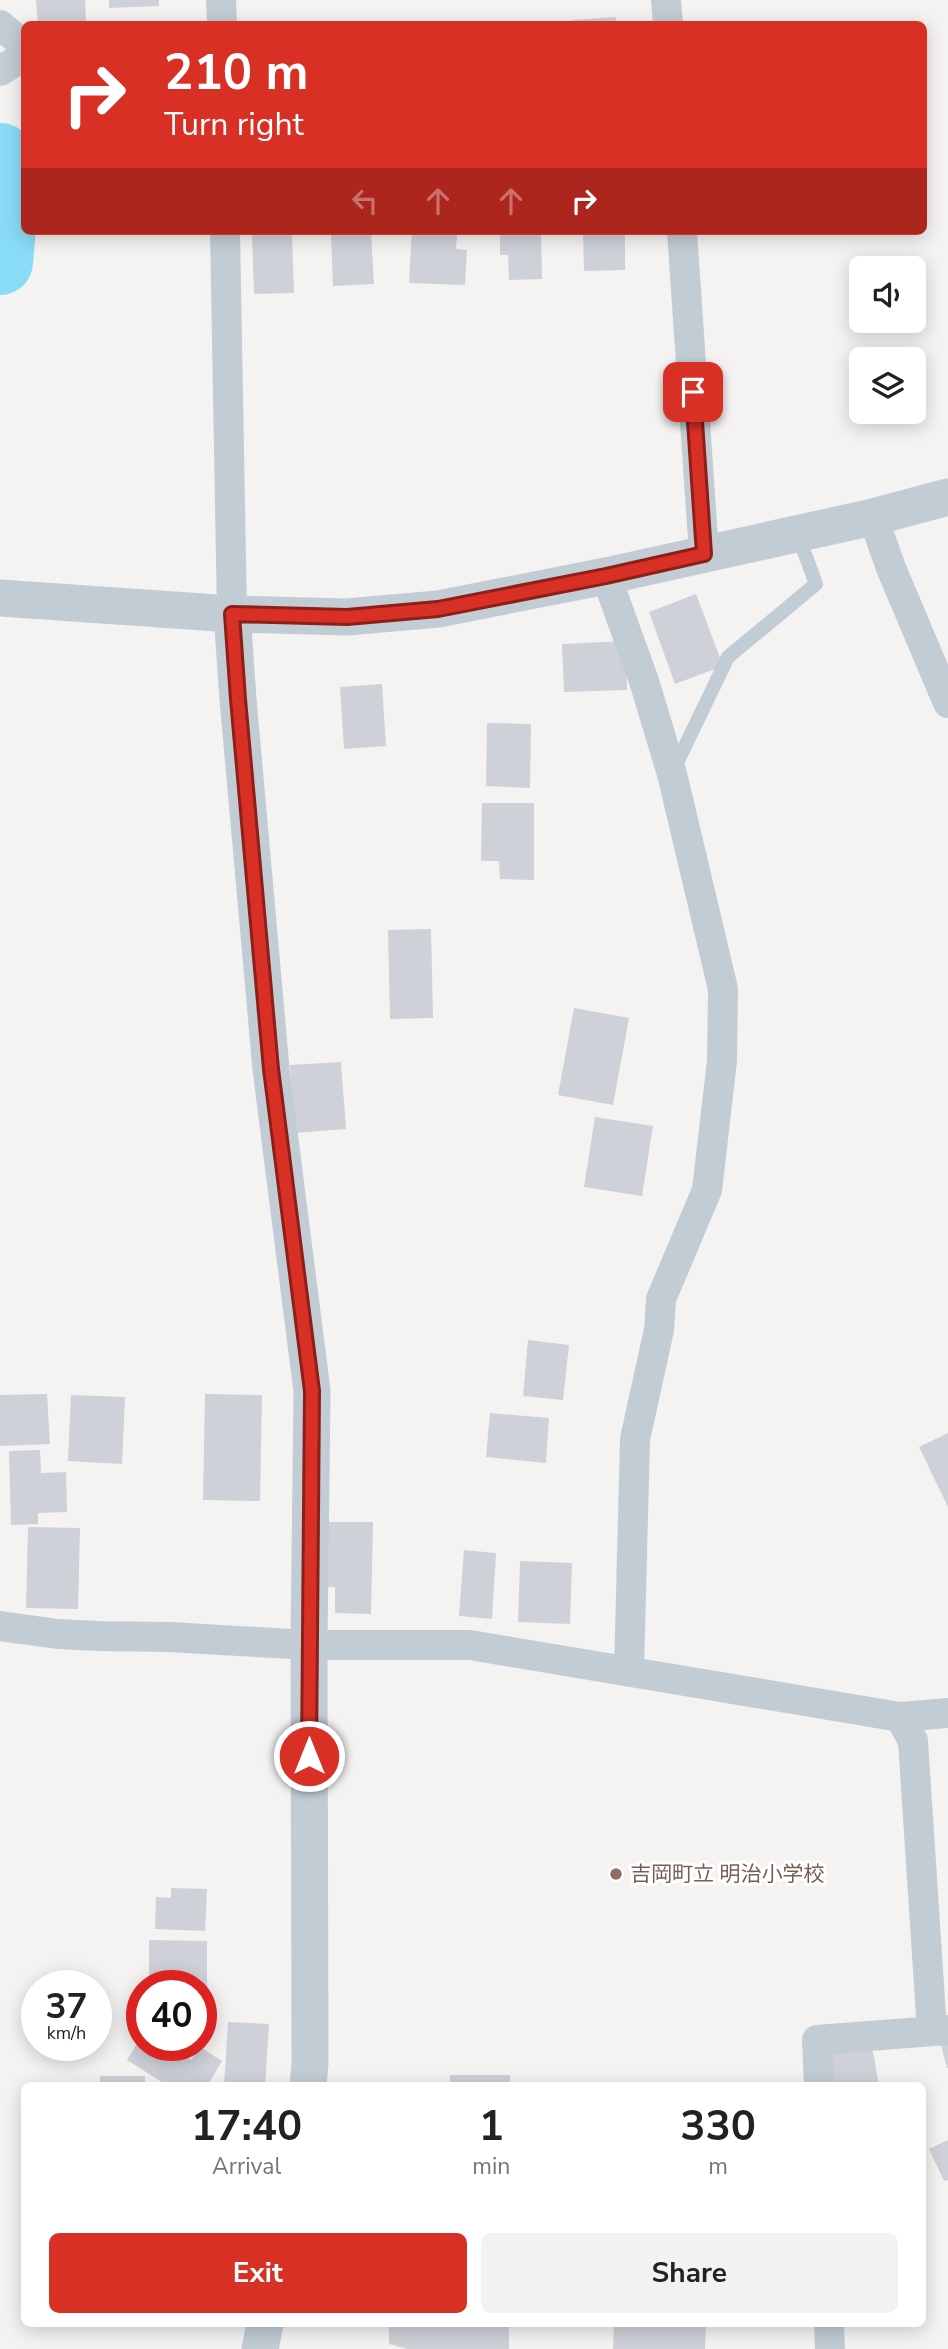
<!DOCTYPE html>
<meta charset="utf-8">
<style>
:root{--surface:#fff;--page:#f2f2f2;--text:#222;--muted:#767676;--accent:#d93025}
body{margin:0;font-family:"Nunito Sans","Noto Sans JP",sans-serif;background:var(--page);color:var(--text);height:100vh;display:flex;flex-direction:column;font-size:26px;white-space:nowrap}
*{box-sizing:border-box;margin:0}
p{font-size:23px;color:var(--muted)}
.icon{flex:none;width:38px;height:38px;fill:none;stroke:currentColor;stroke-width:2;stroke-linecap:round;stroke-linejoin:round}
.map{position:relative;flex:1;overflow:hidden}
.side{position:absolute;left:21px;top:2082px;width:905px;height:245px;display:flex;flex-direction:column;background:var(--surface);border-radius:10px;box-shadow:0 4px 18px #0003}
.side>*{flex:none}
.hud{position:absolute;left:21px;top:21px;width:906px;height:214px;border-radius:10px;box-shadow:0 4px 18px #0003;background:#d93025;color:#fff;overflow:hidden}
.buttons{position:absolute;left:849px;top:256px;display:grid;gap:14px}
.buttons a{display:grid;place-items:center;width:77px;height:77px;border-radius:10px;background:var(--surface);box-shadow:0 4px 18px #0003;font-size:35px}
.speed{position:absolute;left:21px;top:1970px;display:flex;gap:14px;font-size:35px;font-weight:700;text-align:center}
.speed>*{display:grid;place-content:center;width:91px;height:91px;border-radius:50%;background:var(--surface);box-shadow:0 4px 18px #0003;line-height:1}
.speed small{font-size:18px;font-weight:400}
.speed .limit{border:10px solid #d22;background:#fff;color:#111}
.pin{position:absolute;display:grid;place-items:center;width:60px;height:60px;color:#fff;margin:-30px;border-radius:14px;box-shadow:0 4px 10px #0006}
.me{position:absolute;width:77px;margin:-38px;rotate:0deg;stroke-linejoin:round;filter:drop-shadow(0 0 5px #0008)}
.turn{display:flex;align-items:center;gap:24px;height:147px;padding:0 28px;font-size:32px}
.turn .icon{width:91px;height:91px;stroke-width:2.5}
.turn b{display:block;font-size:49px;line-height:60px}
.lanes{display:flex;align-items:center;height:66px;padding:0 28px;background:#0003;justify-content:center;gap:35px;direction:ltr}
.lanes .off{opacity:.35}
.eta{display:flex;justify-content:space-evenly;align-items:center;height:119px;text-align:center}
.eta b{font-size:42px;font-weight:700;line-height:49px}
.cta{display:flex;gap:14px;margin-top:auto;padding:14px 28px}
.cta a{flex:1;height:80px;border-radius:10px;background:var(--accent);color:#fff;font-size:28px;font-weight:700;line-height:80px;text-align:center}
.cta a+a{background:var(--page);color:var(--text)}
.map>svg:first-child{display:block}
</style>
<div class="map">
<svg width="948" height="2349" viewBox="0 0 948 2349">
<rect width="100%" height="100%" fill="#f5f2f2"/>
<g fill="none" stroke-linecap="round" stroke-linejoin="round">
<path stroke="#88dcf5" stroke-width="66" d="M 0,156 L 5,204 L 0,262"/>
</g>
<path fill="#ced1d8" d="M 36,0 L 85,0 L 86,21 L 38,24 Z
M 109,0 L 159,0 L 159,6 L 109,8 Z
M 616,17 L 616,24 L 572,24 L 572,20 Z
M 532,21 L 532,24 L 488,24 L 488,22 Z
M 412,231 L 457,234 L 456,249 L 467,250 L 465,285 L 409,283 Z
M 500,231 L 541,231 L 542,279 L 509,280 L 508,255 L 500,255 Z
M 583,231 L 625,231 L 625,270 L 584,271 Z
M 371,233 L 374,284 L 333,286 L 331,234 Z
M 292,234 L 294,293 L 254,294 L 252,235 Z
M 696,594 L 723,666 L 675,684 L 649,612 Z
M 626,641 L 627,690 L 564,692 L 562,644 Z
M 382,684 L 386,746 L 344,749 L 340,687 Z
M 487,723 L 531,724 L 530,788 L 486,786 Z
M 482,803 L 534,803 L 534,880 L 500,879 L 499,861 L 481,861 Z
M 431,929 L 433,1018 L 390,1019 L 388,930 Z
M 574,1008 L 629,1018 L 613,1105 L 558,1095 Z
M 341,1062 L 346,1129 L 295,1133 L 290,1065 Z
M 595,1117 L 653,1126 L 642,1196 L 584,1187 Z
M 528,1340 L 569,1345 L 563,1400 L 523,1396 Z
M 47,1394 L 50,1444 L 0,1446 L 0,1395 Z
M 205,1394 L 262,1395 L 260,1501 L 203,1500 Z
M 71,1395 L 125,1397 L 122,1464 L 68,1461 Z
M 490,1413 L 549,1418 L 546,1463 L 486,1457 Z
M 948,1433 L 948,1507 L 919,1447 Z
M 40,1450 L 41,1473 L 66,1472 L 67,1512 L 38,1513 L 38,1524 L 11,1525 L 9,1451 Z
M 325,1522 L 373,1522 L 371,1614 L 335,1613 L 335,1587 L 324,1587 Z
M 28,1527 L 80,1528 L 78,1609 L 26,1608 Z
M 464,1550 L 496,1553 L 492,1619 L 459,1616 Z
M 520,1561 L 572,1563 L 570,1624 L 518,1622 Z
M 171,1888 L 207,1889 L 205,1931 L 155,1929 L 156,1897 L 171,1898 Z
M 149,1940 L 207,1941 L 207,1993 L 201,1993 L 201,1986 L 149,1986 Z
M 228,2022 L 269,2024 L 265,2086 L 224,2086 Z
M 142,2035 L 142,2046 L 168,2046 L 191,2060 L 200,2047 L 222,2061 L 207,2086 L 168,2086 L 127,2060 Z
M 948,2042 L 948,2068 L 947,2068 L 941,2045 Z
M 872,2046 L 879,2086 L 828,2086 L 825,2055 Z
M 450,2075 L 510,2075 L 510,2086 L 450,2086 Z
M 100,2076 L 145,2076 L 145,2086 L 100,2086 Z
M 948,2140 L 948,2180 L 944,2181 L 929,2149 Z
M 389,2324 L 509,2324 L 509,2349 L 407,2349 L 389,2344 Z
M 614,2324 L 706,2324 L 705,2349 L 613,2349 Z"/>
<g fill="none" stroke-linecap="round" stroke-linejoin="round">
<path stroke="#c2ccd5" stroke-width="14" d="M 674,769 L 728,657 L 816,584 L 798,535"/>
<path stroke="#c2ccd5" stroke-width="30" d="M 221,0 L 222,24
M 666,0 L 668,24
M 0,25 L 24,45
M 0,71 L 24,56
M 225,231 L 232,614
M 682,231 L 704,554
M 873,517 L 891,568 L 948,703
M 606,576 L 644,681 L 672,774 L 723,989 L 722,1061 L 707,1190 L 661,1299 L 659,1330 L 635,1439 L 629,1672
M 0,1626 L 58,1634 L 98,1636 L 169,1637 L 309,1645 L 470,1645 L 900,1717 L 948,1713
M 900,1717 L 913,1741 L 932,2031
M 819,2086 L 817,2040 L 948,2030
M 829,2324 L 830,2349"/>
<path stroke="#c2ccd5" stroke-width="37" d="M 0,598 L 232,614 L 347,617 L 438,609 L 606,576 L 873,517 L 948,497
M 232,614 L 238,699 L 271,1069 L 312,1391 L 309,1645 L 310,2063 L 308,2086
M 260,2349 L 265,2324"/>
</g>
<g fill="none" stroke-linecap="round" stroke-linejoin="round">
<g stroke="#8d1f18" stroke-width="18">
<path id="route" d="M 309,1756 L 312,1391 L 271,1069 L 238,699 L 232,614 L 347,617 L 438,609 L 606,576 L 704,554 L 693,392"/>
</g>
<use href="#route" stroke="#d93025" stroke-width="12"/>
</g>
<circle fill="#8d6e63" stroke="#fff" stroke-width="2.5" cx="616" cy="1874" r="7"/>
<g text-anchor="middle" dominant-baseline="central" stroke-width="6" stroke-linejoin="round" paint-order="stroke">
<g font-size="21" fill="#785e54" stroke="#fff" text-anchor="start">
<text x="630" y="1874">吉岡町立 明治小学校</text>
</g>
</g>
</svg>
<div class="buttons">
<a><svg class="icon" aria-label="sound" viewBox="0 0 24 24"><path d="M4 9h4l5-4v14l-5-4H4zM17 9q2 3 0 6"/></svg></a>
<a><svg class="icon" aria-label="layers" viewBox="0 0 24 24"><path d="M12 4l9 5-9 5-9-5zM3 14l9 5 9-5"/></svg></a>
</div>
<div class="speed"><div>37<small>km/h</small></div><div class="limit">40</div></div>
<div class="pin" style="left:693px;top:392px;background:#d93025"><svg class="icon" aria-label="arrive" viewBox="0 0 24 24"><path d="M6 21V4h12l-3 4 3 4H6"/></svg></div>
<svg class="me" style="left:309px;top:1756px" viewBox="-20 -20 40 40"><circle r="17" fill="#d93025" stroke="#fff" stroke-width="3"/><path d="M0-11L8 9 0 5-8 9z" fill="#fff"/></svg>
<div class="hud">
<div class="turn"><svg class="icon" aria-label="right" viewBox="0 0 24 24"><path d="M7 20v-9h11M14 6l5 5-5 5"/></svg><div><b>210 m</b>Turn right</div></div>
<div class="lanes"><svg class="icon off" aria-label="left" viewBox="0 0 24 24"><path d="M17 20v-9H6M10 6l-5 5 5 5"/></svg><svg class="icon off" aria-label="ahead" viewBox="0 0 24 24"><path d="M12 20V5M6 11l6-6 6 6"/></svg><svg class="icon off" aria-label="ahead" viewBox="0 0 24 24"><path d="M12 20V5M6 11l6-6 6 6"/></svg><svg class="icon" aria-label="right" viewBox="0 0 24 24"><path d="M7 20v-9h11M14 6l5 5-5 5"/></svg></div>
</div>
<section class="side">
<div class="eta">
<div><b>17:40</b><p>Arrival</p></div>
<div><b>1</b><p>min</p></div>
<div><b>330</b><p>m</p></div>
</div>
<div class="cta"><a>Exit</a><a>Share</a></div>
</section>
</div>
